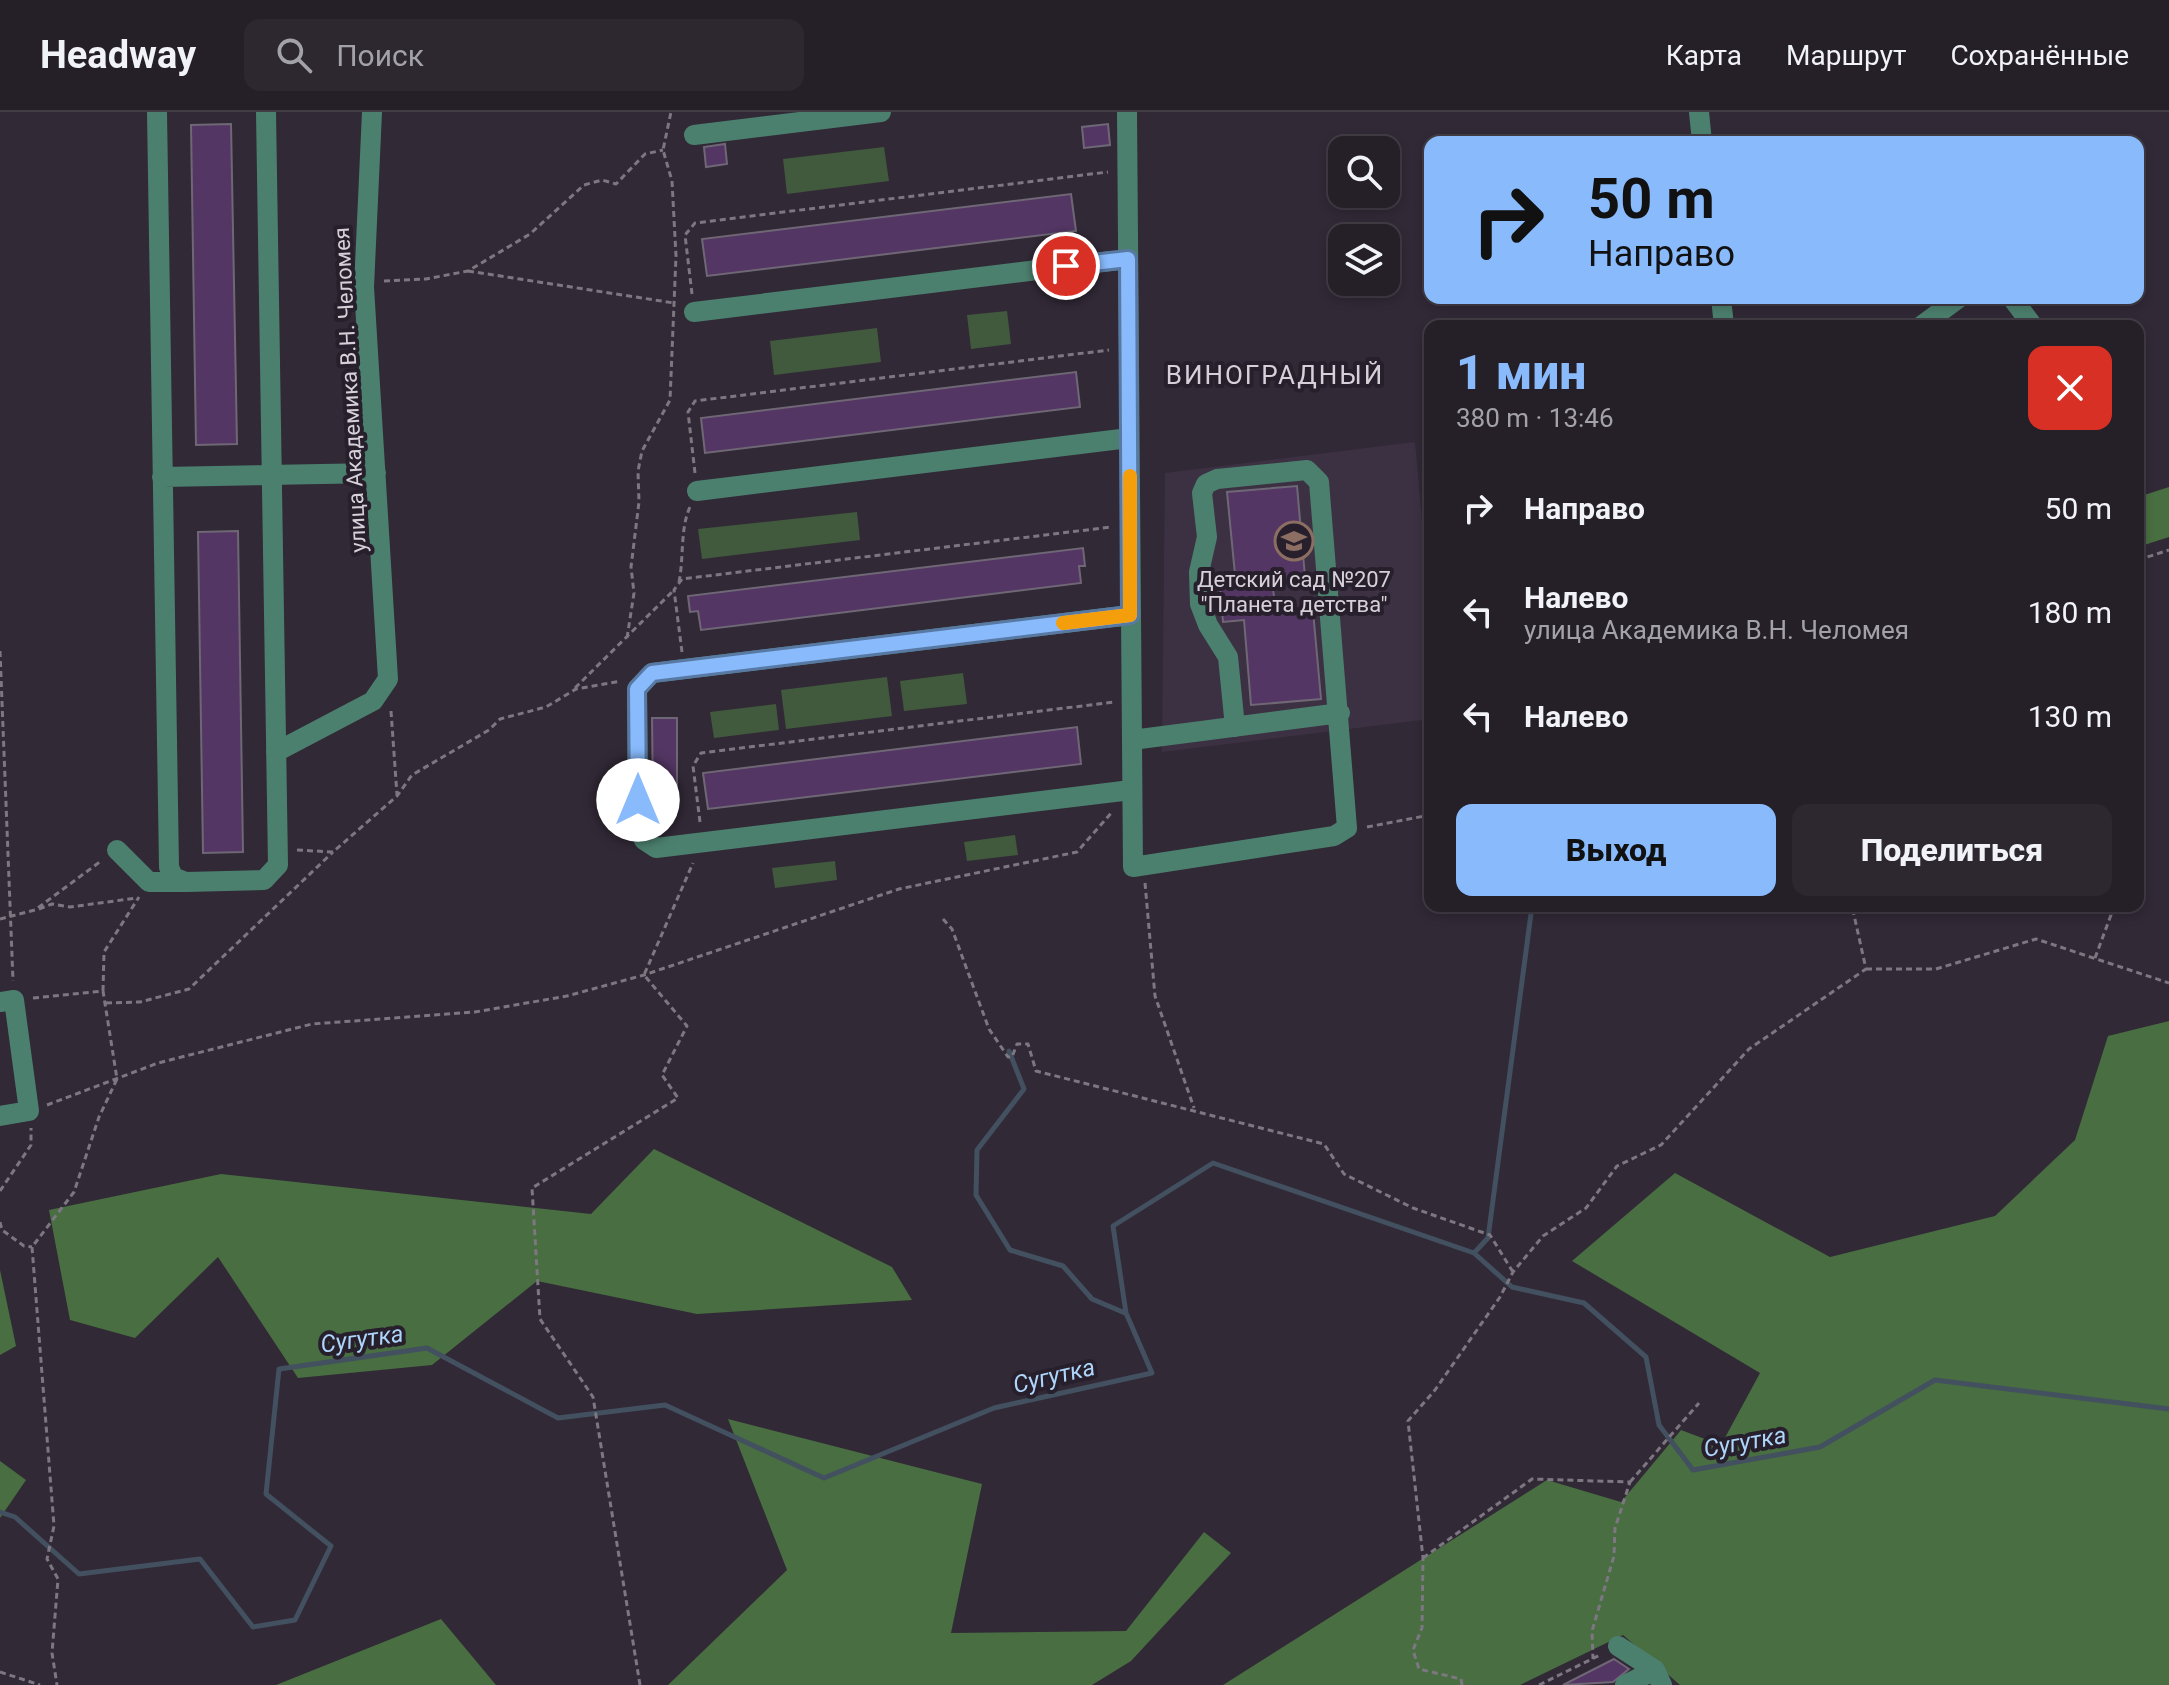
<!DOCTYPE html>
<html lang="ru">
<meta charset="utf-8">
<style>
:root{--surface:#251f28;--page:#2d2730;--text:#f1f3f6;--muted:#a3a2a8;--line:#423d45;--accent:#88bafc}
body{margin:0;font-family:Roboto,sans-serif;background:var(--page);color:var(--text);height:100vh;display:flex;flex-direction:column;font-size:30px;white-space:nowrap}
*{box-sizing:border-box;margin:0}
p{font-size:26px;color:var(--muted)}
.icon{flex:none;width:44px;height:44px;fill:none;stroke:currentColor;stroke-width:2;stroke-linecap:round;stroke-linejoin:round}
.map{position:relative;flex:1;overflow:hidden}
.details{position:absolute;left:1424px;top:208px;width:720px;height:592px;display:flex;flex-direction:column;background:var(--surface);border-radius:16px;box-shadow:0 4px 12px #0003,0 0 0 2px var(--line)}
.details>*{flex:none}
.banner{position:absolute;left:1424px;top:24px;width:720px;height:168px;border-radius:16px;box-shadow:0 4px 12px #0003,0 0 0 2px var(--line);background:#88bafc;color:#111;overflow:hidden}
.buttons{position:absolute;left:1328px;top:24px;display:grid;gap:16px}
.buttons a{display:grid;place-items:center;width:72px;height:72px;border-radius:16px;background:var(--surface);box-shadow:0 4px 12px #0003,0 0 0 2px var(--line);font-size:40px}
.pin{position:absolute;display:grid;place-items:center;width:68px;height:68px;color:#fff;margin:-34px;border:4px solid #fff;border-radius:50%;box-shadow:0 2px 8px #0007}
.me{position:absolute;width:88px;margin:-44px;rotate:0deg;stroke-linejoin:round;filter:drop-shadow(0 0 6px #0008)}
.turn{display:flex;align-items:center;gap:28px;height:168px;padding:0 32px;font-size:36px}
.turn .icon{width:104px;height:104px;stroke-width:2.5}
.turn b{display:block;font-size:56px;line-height:68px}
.round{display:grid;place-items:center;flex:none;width:84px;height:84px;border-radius:16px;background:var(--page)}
.headline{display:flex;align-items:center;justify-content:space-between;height:136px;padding:0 32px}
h1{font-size:48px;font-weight:800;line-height:60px;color:var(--accent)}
.cta{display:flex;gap:16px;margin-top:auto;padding:16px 32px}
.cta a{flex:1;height:92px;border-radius:16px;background:var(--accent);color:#111;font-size:32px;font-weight:800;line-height:92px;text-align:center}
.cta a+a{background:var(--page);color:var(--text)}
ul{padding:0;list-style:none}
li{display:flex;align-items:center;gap:24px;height:104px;padding:0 32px}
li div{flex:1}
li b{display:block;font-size:30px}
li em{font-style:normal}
header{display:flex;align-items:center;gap:48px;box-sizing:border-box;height:112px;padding:0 40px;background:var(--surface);border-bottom:2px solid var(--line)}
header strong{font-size:38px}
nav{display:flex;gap:44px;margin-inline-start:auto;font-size:28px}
.search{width:560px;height:72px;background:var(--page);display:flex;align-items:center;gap:20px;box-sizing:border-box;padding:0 28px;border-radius:16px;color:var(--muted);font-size:30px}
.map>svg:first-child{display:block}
</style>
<header>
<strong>Headway</strong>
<div class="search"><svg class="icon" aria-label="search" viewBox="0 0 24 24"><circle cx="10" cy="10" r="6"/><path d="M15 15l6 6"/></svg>Поиск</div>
<nav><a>Карта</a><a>Маршрут</a><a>Сохранённые</a></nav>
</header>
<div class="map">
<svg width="2169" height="1573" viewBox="0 0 2169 1573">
<rect width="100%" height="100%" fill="#312936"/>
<path fill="#3c3143" d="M 1415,330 L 1430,497 L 1430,607 L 1162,640 L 1165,361 Z"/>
<path fill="#41593c" d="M 884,35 L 889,69 L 787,82 L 783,47 Z
M 1007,199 L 1011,232 L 971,237 L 967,203 Z
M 877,216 L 881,250 L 774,263 L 770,229 Z
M 857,400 L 860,428 L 702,447 L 698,417 Z
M 963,561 L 967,592 L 904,599 L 900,569 Z
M 887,565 L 892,604 L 786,617 L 781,578 Z
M 776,592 L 779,618 L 714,626 L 710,600 Z
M 1015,723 L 1018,743 L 967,749 L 964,730 Z
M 835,749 L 837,768 L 775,776 L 772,756 Z"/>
<path fill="#486e41" d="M 2169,375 L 2169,425 L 2138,435 L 2138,385 Z
M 2169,909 L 2169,1573 L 1680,1573 L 1623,1523 L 1520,1573 L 1223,1573 L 1547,1368 L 1621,1390 L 1681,1318 L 1721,1333 L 1760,1261 L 1572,1149 L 1675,1061 L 1830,1145 L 1995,1104 L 2075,1028 L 2108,924 Z
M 654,1037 L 892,1155 L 912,1188 L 697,1202 L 537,1169 L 432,1253 L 298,1266 L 218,1145 L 135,1226 L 70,1208 L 49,1098 L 221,1062 L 591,1102 Z
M 0,1158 L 16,1234 L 0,1243 Z
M 728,1307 L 982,1372 L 951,1521 L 1126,1519 L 1204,1420 L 1231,1441 L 1131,1549 L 1092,1573 L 668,1573 L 787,1458 Z
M 0,1349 L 26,1368 L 0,1406 Z
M 441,1507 L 496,1573 L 276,1573 Z"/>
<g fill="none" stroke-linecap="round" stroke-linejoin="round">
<path stroke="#425060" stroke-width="5" d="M 1009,939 L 1024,977 L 977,1038 L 976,1083 L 1010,1138 L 1063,1154 L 1092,1187 L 1125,1201
M 1474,1141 L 1488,1126 L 1532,794
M 0,1400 L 15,1405 L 79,1462 L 200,1447 L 253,1515 L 295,1508 L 331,1434 L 266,1382 L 279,1257 L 427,1236 L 558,1306 L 665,1293 L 824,1366 L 994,1296 L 1152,1261 L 1126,1201 L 1113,1114 L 1213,1051 L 1474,1141 L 1512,1175 L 1584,1191 L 1646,1245 L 1659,1313 L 1693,1358 L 1820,1335 L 1935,1268 L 2169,1297"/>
</g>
<path fill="#533663" stroke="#6f6775" stroke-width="2" d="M 231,12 L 237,332 L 196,333 L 191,13 Z
M 1108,12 L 1110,33 L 1084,36 L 1082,15 Z
M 725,32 L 727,52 L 706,55 L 704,35 Z
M 1071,82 L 1076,119 L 707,164 L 702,127 Z
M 1076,260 L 1080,295 L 705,341 L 701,306 Z
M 1297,374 L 1305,465 L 1272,468 L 1276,502 L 1313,499 L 1321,587 L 1251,593 L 1244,508 L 1223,510 L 1220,475 L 1236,473 L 1227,380 Z
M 238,419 L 243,740 L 203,741 L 198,420 Z
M 1083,436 L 1085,454 L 1079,454 L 1081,471 L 701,518 L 698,499 L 690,500 L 688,484 Z
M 652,606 L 677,606 L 677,685 L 653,684 Z
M 1077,615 L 1081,652 L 708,697 L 703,661 Z
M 1614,1547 L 1629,1557 L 1613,1570 L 1563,1573 Z"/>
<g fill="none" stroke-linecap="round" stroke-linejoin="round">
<path stroke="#7d7781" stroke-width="3" stroke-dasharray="6 4" stroke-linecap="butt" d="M 468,159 L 674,191
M 384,169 L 426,167 L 468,159 L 530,122 L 584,73 L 602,68 L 616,72 L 645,42 L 663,38
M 692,182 L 685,123 L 695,111 L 1108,60
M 695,361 L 688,300 L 695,289 L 1109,238
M 2138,448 L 2169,438
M 679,470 C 684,446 680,416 690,395
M 627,526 L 634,481 L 631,455 L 639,390 L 638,359 L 642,339 L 670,288 L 676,144 L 672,69 L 663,38 L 671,0
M 0,539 L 13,869
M 682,540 L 674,478 L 682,467 L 1111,415
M 575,576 L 674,478
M 391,599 L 397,683
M 700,710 L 693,654 L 701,641 L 1114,590
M 1367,715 L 1430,703
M 297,738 L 333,740 L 397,684 L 412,663 L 489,618 L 500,607 L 546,595 L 576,577 L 621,569
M 1145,771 L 1155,884 L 1194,996
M 39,797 L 52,792 L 70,795 L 137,786
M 0,807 L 35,798 L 101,749
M 943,807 L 952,817 L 989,917 L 1008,945 L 1012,945 L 1017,932 L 1028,932 L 1036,959 L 1324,1032 L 1344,1062 L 1413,1096 L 1490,1123 L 1513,1160
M 2095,846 L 2111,803 L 2108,794
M 1866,857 L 1936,857 L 2036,827 L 2169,871
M 103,879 L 104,840 L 139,785
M 33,886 L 103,879 L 117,967 L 99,1005 L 74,1080 L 32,1135 L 54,1414 L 47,1447 L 58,1467 L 52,1541 L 57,1573
M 106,891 L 140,890 L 189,877 L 333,740
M 47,993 L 158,951 L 312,912 L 475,900 L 567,884 L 644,863 L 899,777 L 1077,740 L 1113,699
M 0,1079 L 31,1033 L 31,1016
M 0,1110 L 2,1118 L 24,1134 L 32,1135
M 1630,1370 L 1699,1291
M 1423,1446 L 1532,1367 L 1630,1370 L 1615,1416 L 1614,1444 L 1592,1519 L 1593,1547
M 0,1560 L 40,1573
M 640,1573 L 593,1285 L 540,1207 L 532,1076 L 678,986 L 662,963 L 687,914 L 644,863 L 693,751
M 1462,1573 L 1461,1567 L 1419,1557 L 1413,1538 L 1422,1516 L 1423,1446 L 1408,1309 L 1435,1278 L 1500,1185 L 1513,1160 L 1543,1124 L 1586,1096 L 1617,1054 L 1661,1033 L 1749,937 L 1866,857 L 1852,794
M 1539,1573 L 1600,1543"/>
<path stroke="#4c806e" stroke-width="20" d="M 157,0 L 169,755 L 173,765 L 186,770 L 264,768 L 278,753 L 266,0
M 1127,0 L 1133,755 L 1334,724 L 1347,716 L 1319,370 L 1307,358 L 1217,367 L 1206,372 L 1202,381 L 1207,425 L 1199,460 L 1200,492 L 1208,513 L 1228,545 L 1235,615
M 1699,0 L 1702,30
M 694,23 L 881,0
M 1721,186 L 1724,214
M 2012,186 L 2033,214
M 694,200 L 1128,147
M 1921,214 L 1959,186
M 162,365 L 376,361
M 697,379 L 1129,326
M 1130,503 L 652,561 L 637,577 L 638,714 L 644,728 L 656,736 L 1131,678
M 1132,628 L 1340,601
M 276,640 L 373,589 L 388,567 L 364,175 L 372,0
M 117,738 L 149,770 L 186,770
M 0,890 L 14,888 L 29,999 L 0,1004
M 1618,1534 L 1655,1558 L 1662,1573
M 1625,1573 L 1655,1558"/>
</g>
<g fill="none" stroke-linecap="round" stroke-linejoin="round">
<g stroke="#5879a4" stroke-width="20">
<path id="route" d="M 638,688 L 637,577 L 652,561 L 1130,503 L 1128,147 L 1066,154"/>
</g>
<use href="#route" stroke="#88bafc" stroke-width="14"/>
<path stroke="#f59e0b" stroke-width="14" d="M 1063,511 L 1130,503 L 1130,364"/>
</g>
<defs>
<g id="school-ring" transform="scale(2)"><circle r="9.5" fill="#27202c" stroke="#8d6e63" stroke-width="1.5"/><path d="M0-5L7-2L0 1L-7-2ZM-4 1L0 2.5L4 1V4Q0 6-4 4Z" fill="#8d6e63"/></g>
</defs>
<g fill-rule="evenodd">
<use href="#school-ring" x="1294" y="429"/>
</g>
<g text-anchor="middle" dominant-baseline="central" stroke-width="8" stroke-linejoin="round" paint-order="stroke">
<g font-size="22" fill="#d6d1d9" stroke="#27202c">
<text transform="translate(350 278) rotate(-93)">улица Академика В.Н. Челомея</text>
</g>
<g font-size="22" fill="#d6d1d9" stroke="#27202c">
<text x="1294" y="467">Детский сад №207<tspan x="1294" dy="25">"Планета детства"</tspan></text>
</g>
<g font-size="24" font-style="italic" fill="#aed5fa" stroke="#27202c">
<text transform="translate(362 1227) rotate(-8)">Сугутка</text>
<text transform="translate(1054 1264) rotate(-13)">Сугутка</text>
<text transform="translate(1745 1330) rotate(-10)">Сугутка</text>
</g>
<g font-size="26" letter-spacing="2" fill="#d6d1d9" stroke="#27202c">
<text x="1275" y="263">ВИНОГРАДНЫЙ</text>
</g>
</g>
</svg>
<div class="buttons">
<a><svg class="icon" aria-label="search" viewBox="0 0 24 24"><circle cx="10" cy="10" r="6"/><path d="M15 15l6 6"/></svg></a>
<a><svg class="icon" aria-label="layers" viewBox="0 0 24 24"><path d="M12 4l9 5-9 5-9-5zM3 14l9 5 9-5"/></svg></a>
</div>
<div class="pin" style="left:1066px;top:154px;background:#d93025"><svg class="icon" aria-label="arrive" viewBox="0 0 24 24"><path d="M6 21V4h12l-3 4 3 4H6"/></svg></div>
<svg class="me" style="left:638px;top:688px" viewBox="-20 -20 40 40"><circle r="19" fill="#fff"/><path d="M0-13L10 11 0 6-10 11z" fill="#88bafc"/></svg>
<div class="banner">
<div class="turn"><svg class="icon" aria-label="right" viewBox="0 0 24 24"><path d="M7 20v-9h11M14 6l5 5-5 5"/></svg><div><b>50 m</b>Направо</div></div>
</div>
<section class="details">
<div class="headline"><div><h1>1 мин</h1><p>380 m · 13:46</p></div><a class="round" style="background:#d93025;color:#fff"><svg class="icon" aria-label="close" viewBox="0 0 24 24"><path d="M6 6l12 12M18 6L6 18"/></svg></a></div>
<ul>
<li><svg class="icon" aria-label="right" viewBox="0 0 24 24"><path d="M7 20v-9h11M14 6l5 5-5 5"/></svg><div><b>Направо</b></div><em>50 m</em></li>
<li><svg class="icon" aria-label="left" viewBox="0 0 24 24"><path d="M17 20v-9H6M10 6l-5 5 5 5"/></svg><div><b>Налево</b><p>улица Академика В.Н. Челомея</p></div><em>180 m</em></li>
<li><svg class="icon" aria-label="left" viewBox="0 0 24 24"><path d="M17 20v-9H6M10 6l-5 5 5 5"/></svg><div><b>Налево</b></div><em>130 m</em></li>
</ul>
<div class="cta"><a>Выход</a><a>Поделиться</a></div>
</section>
</div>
